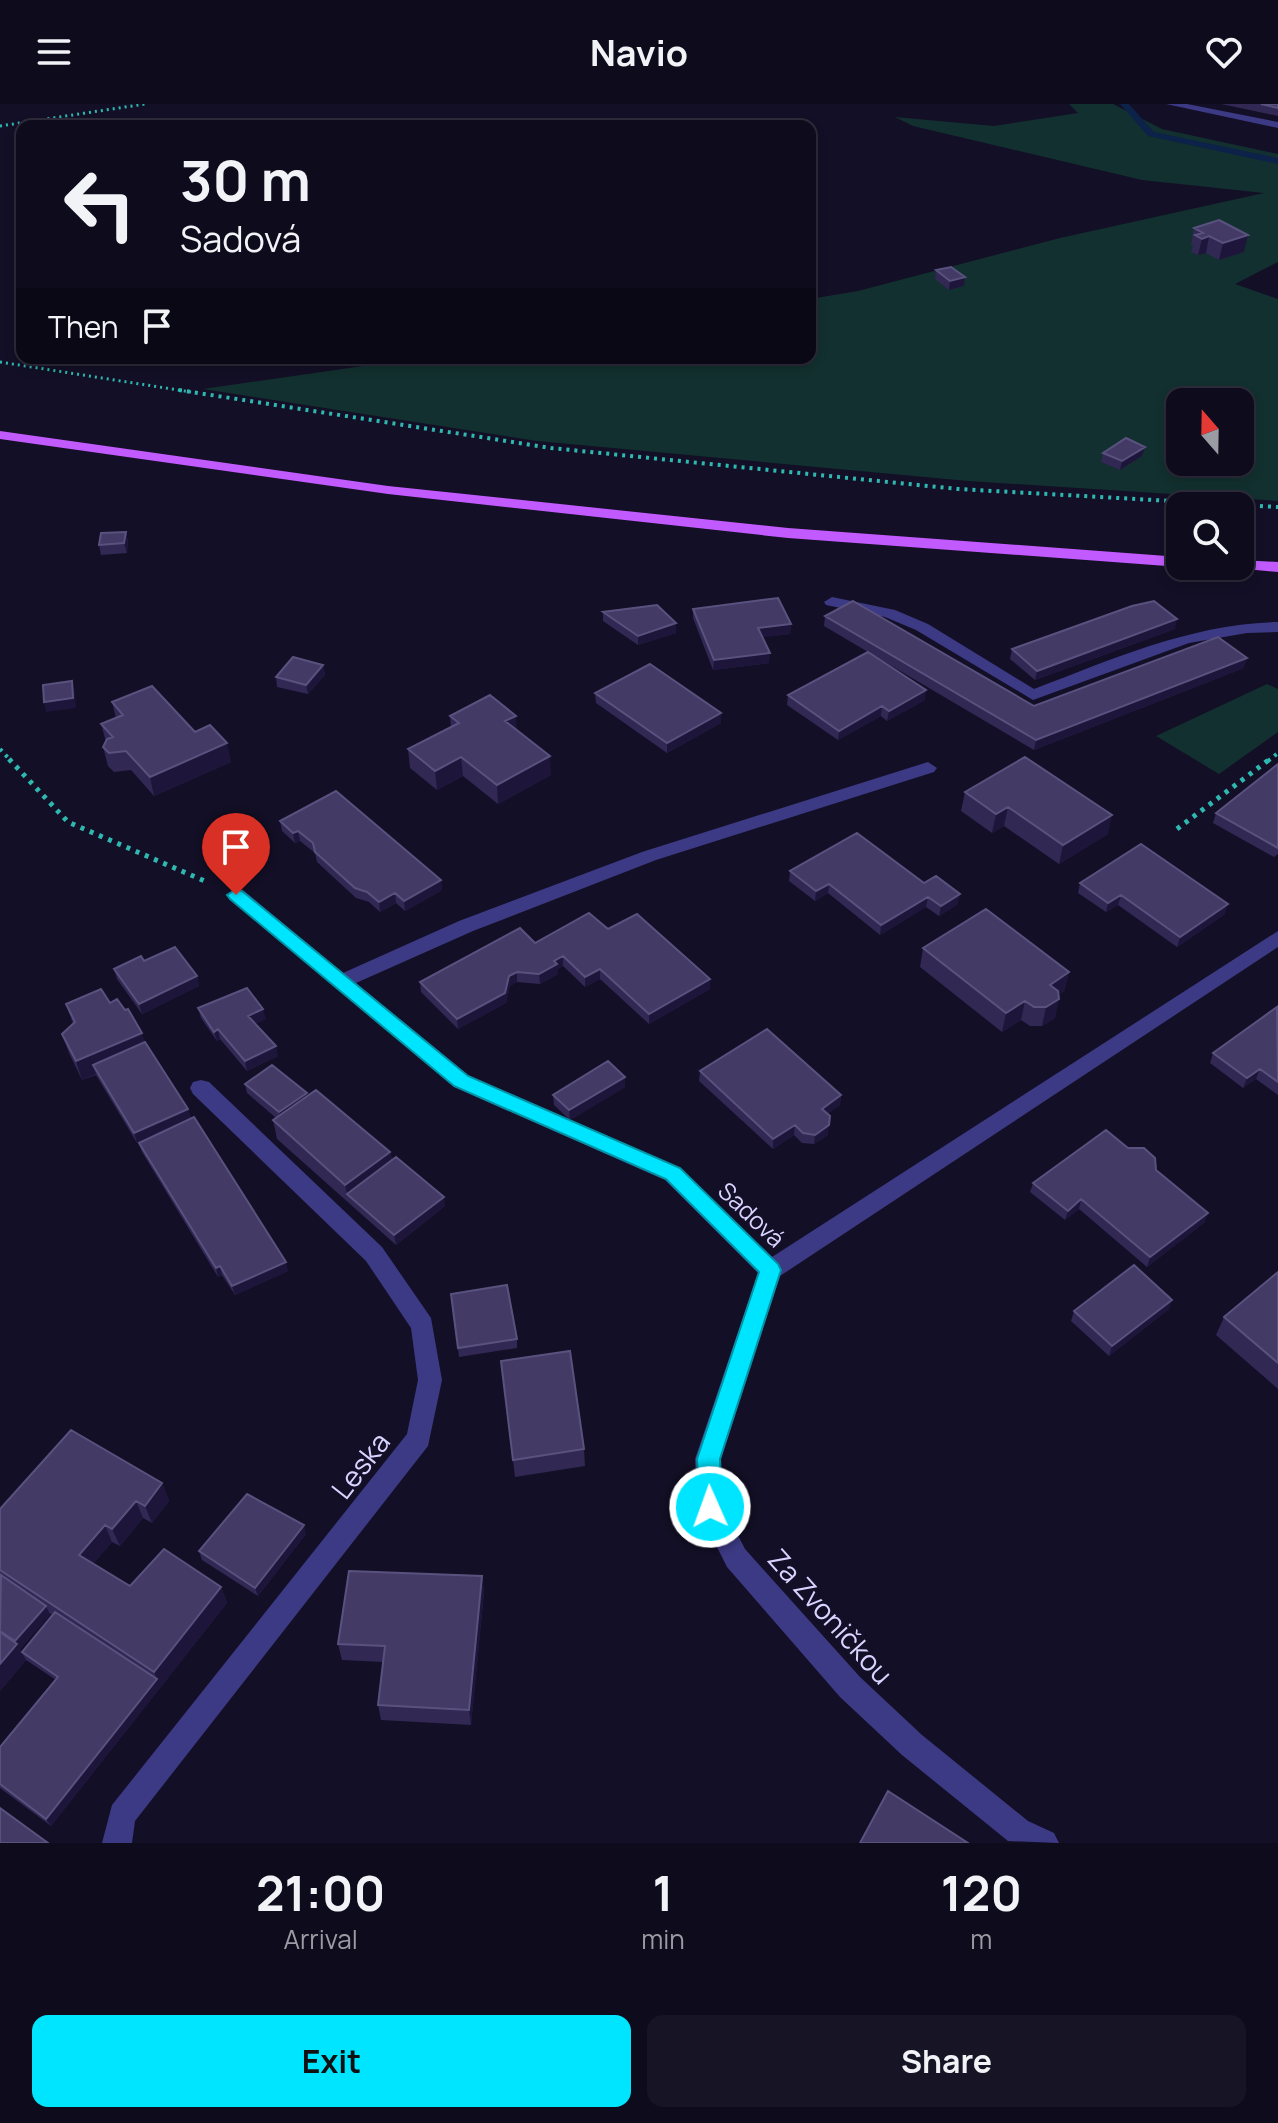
<!DOCTYPE html>
<meta charset="utf-8">
<style>
:root{--surface:#0e0b1c;--page:#171425;--text:#f1f3f6;--muted:#9b9ba3;--line:#2e2b3b;--accent:#00e5ff}
body{margin:0;font-family:Manrope,sans-serif;background:var(--page);color:var(--text);height:100vh;display:flex;flex-direction:column;font-size:30px;white-space:nowrap}
*{box-sizing:border-box;margin:0}
p{font-size:26px;color:var(--muted)}
.icon{flex:none;width:44px;height:44px;fill:none;stroke:currentColor;stroke-width:2;stroke-linecap:round;stroke-linejoin:round}
.map{position:relative;height:1739px;overflow:hidden}
.side{display:flex;flex-direction:column;background:var(--surface);flex:1}
.side>*{flex:none}
.top-card{position:absolute;left:16px;top:16px;width:800px;height:244px;border-radius:16px;box-shadow:0 4px 12px #0003,0 0 0 2px var(--line);background:#0e0b1c;color:var(--text);overflow:hidden}
.needle{width:52px;rotate:340deg}
.controls{position:absolute;left:1166px;top:284px;display:grid;gap:16px}
.controls a{display:grid;place-items:center;width:88px;height:88px;border-radius:16px;background:var(--surface);box-shadow:0 4px 12px #0003,0 0 0 2px var(--line);font-size:40px}
.pin{position:absolute;display:grid;place-items:center;width:68px;height:68px;color:#fff;margin:-82px -34px;border-radius:50% 50% 50% 0;rotate:-45deg;box-shadow:0 0 8px #0007}
.pin .icon{rotate:45deg}
.me{position:absolute;width:88px;margin:-44px;rotate:358deg;stroke-linejoin:round;filter:drop-shadow(0 0 6px #0008)}
.turn{display:flex;align-items:center;gap:28px;height:168px;padding:0 32px;font-size:36px}
.turn .icon{width:104px;height:104px;stroke-width:2.5}
.turn b{display:block;font-size:56px;line-height:68px}
.then{display:flex;align-items:center;height:76px;padding:0 32px;background:#0003;gap:16px;font-size:30px}
.eta{display:flex;justify-content:space-evenly;align-items:center;height:136px;text-align:center}
.eta b{font-size:48px;font-weight:700;line-height:56px}
.primary-button{display:flex;gap:16px;margin-top:auto;padding:16px 32px}
.primary-button a{flex:1;height:92px;border-radius:16px;background:var(--accent);color:#111;font-size:32px;font-weight:700;line-height:92px;text-align:center}
.primary-button a+a{background:var(--page);color:var(--text)}
header{display:flex;justify-content:space-between;align-items:center;height:104px;padding:0 32px;background:var(--surface);font-size:36px;font-weight:700}
.map>svg:first-child{display:block}
</style>
<header><svg class="icon" aria-label="menu" viewBox="0 0 24 24"><path d="M4 6h16M4 12h16M4 18h16"/></svg>Navio<svg class="icon" aria-label="heart" viewBox="0 0 24 24"><path d="M12 20l-8-8c-3-5 5-10 8-4 3-6 11-1 8 4z"/></svg></header>
<div class="map">
<svg width="1278" height="1739" viewBox="0 0 1278 1739">
<rect width="100%" height="100%" fill="#130f26"/>
<path fill="#12302f" fill-rule="evenodd" d="M 1069,0 L 1113,0 L 1162,25 L 1278,50 L 1278,158 L 1235,180 L 1278,195 L 1278,397 L 968,377 L 537,337 L 203,285 L 418,254 L 810,254 L 810,195 L 858,187 L 1060,134 L 1264,89 L 1142,76 L 913,22 L 895,13 L 994,22 L 1078,9 ZM 1180,298 L 1240,298 L 1240,358 L 1180,358 Z
M 1267,580 L 1278,585 L 1278,628 L 1219,670 L 1156,632 Z"/>
<g fill="none" stroke-linecap="round" stroke-linejoin="round">
<path fill="#0c2248" fill-rule="evenodd" d="M 1120,0 L 1129,0 L 1154,28 L 1278,54 L 1278,60 L 1148,32 Z"/>
<path stroke="#2fb8b0" stroke-width="3" stroke-dasharray="2 4" stroke-linecap="butt" d="M 0,22 L 145,0
M 0,258 L 191,288"/>
<path stroke="#2fb8b0" stroke-width="4" stroke-dasharray="3 5" stroke-linecap="butt" d="M 179,286 L 551,344 L 958,385 L 1278,403
M 0,645 L 11,657
M 1268,657 L 1278,649"/>
<path stroke="#2fb8b0" stroke-width="5" stroke-dasharray="4 6" stroke-linecap="butt" d="M 9,655 L 68,718 L 207,778
M 1177,725 L 1270,655"/>
<path fill="#3d3a85" fill-rule="evenodd" d="M 1166,0 L 1187,0 L 1278,18 L 1278,24 Z
M 832,493 L 895,506 L 928,520 L 1034,585 C 1115,554 1191,520 1278,518 L 1278,528 L 1247,529 L 1189,539 L 1033,596 L 916,526 L 885,513 L 826,501 L 824,498 Z
M 928,658 L 937,664 L 934,668 L 656,756 L 473,827 L 356,879 L 468,971 L 681,1064 L 772,1153 L 1278,827 L 1278,843 L 780,1172 L 721,1355 L 723,1402 L 745,1445 L 860,1573 L 922,1631 L 1028,1717 L 1054,1729 L 1059,1739 L 1008,1737 L 902,1651 L 840,1593 L 727,1463 L 697,1403 L 695,1355 L 758,1169 L 665,1076 L 454,983 L 226,791 L 236,784 L 243,786 L 343,869 L 459,817 L 642,748 Z
M 201,976 L 209,978 L 382,1143 L 431,1214 L 442,1276 L 428,1342 L 135,1717 L 132,1739 L 102,1739 L 112,1701 L 407,1330 L 418,1276 L 411,1224 L 366,1157 L 193,990 L 190,984 L 193,978 Z"/>
<path fill="#c25bff" fill-rule="evenodd" d="M 0,327 L 388,382 L 788,424 L 1180,453 L 1180,462 L 1183,462 L 1180,463 L 788,434 L 388,390 L 0,335 Z
M 1240,456 L 1278,458 L 1278,468 L 1234,464 L 1233,462 L 1240,462 Z"/>
</g>
<path fill="#312854" fill-rule="evenodd" d="M 1221,0 L 1278,0 L 1278,12 Z
M 1194,124 L 1244,148 L 1219,156 L 1206,149 L 1198,151 L 1191,148 L 1193,142 L 1191,141 Z
M 936,166 L 964,182 L 949,186 L 935,175 Z
M 1103,349 L 1142,352 L 1120,366 L 1101,358 Z
M 126,428 L 128,437 L 127,449 L 101,451 L 99,441 Z
M 693,505 L 791,520 L 790,530 L 762,533 L 769,559 L 713,566 L 693,514 Z
M 603,508 L 676,529 L 638,541 L 603,517 Z
M 825,512 L 1034,602 L 1244,564 L 1034,646 L 873,551 L 925,596 L 887,617 L 881,612 L 838,636 L 787,601 L 788,591 L 868,548 L 824,522 Z
M 1175,525 L 1035,576 L 1010,555 L 1012,545 Z
M 323,561 L 325,571 L 308,590 L 277,583 L 276,573 Z
M 595,589 L 721,619 L 667,649 L 596,599 Z
M 112,598 L 195,628 L 231,658 L 154,692 L 131,666 L 114,668 L 108,662 L 103,643 L 106,638 L 101,620 L 116,614 Z
M 450,612 L 517,627 L 551,671 L 498,700 L 463,672 L 437,686 L 410,664 L 408,645 L 451,623 Z
M 1278,660 L 1278,750 L 1274,753 L 1213,719 L 1216,709 Z
M 965,688 L 1108,730 L 1059,760 L 1004,722 L 992,729 L 961,707 Z
M 280,717 L 441,776 L 442,786 L 405,807 L 396,799 L 380,808 L 369,798 L 356,794 L 317,758 L 315,749 L 300,737 L 295,739 L 282,727 Z
M 790,767 L 924,779 L 958,800 L 939,812 L 926,803 L 880,831 L 828,789 L 815,797 L 789,777 Z
M 1080,779 L 1225,810 L 1177,843 L 1118,801 L 1106,808 L 1078,789 Z
M 608,825 L 710,885 L 649,920 L 600,875 L 585,883 L 563,862 L 558,865 L 558,870 L 540,880 L 517,878 L 510,882 L 506,899 L 458,925 L 421,888 L 420,878 L 535,839 Z
M 923,844 L 1069,868 L 1064,887 L 1059,890 L 1055,914 L 1042,922 L 1030,922 L 1021,916 L 1002,928 L 920,863 Z
M 114,865 L 197,872 L 199,882 L 142,910 L 117,875 Z
M 110,899 L 145,938 L 188,1005 L 191,1015 L 288,1167 L 235,1191 L 222,1171 L 218,1173 L 142,1048 L 139,1039 L 184,1018 L 137,1039 L 96,971 L 82,976 L 69,949 L 62,930 L 73,920 L 66,900 Z
M 198,904 L 266,915 L 255,920 L 278,952 L 247,967 L 220,935 L 217,937 L 201,914 Z
M 1278,904 L 1278,991 L 1256,975 L 1243,984 L 1210,959 L 1213,949 Z
M 700,967 L 841,991 L 840,1001 L 827,1010 L 828,1031 L 814,1040 L 802,1039 L 794,1031 L 773,1045 L 699,977 Z
M 625,973 L 625,983 L 570,1016 L 554,1001 L 553,991 Z
M 245,980 L 307,989 L 307,992 L 390,1048 L 392,1056 L 445,1102 L 396,1141 L 277,1035 L 273,1016 L 276,1014 L 247,989 Z
M 1156,1066 L 1205,1118 L 1147,1163 L 1079,1105 L 1065,1116 L 1030,1088 L 1033,1079 Z
M 1278,1168 L 1278,1285 L 1216,1231 L 1224,1213 Z
M 451,1190 L 517,1235 L 517,1244 L 459,1253 Z
M 1169,1205 L 1109,1252 L 1071,1217 L 1074,1207 Z
M 501,1257 L 584,1345 L 585,1362 L 515,1373 Z
M 162,1379 L 169,1397 L 152,1419 L 143,1414 L 120,1442 L 112,1438 L 93,1460 L 130,1482 L 221,1483 L 227,1499 L 51,1722 L 0,1684 L 0,1643 L 56,1576 L 26,1556 L 0,1587 L 0,1405 ZM 49,1509 L 53,1511 L 22,1548 L 20,1545 L 50,1511 Z
M 306,1430 L 258,1492 L 202,1456 L 199,1447 Z
M 482,1472 L 484,1488 L 471,1621 L 381,1616 L 378,1601 L 383,1558 L 342,1556 L 338,1540 Z"/>
<path fill="#1d163a" d="M 1248,131 L 1244,148 L 1219,156 L 1223,139 Z
M 1209,132 L 1206,149 L 1198,151 L 1202,135 Z
M 965,173 L 964,182 L 949,186 L 950,177 Z
M 1145,343 L 1142,352 L 1120,366 L 1122,357 Z
M 126,428 L 128,437 L 127,449 L 124,439 Z
M 1177,515 L 1175,525 L 1035,576 L 1037,567 Z
M 676,519 L 676,529 L 638,541 L 638,532 Z
M 791,520 L 790,530 L 758,534 L 758,524 Z
M 770,549 L 769,559 L 713,566 L 714,556 Z
M 1247,554 L 1244,564 L 1034,646 L 1036,636 Z
M 323,561 L 325,571 L 308,590 L 306,581 Z
M 72,577 L 75,587 L 76,604 L 46,608 L 44,598 Z
M 926,586 L 925,596 L 887,617 L 889,607 Z
M 882,602 L 881,612 L 838,636 L 839,627 Z
M 721,609 L 721,619 L 667,649 L 667,639 Z
M 516,612 L 517,631 L 505,617 Z
M 227,639 L 231,658 L 154,692 L 150,673 Z
M 550,652 L 551,671 L 498,700 L 497,681 Z
M 461,653 L 463,672 L 437,686 L 435,667 Z
M 1008,703 L 1004,722 L 992,729 L 996,710 Z
M 1112,711 L 1108,730 L 1059,760 L 1063,741 Z
M 298,727 L 300,737 L 295,739 L 293,729 Z
M 441,776 L 442,786 L 405,807 L 404,797 Z
M 829,780 L 828,789 L 815,797 L 816,787 Z
M 395,789 L 396,799 L 380,808 L 379,798 Z
M 960,790 L 958,800 L 939,812 L 941,802 Z
M 1121,791 L 1118,801 L 1106,808 L 1108,799 Z
M 928,793 L 926,803 L 880,831 L 881,821 Z
M 1228,800 L 1225,810 L 1177,843 L 1180,833 Z
M 563,852 L 563,862 L 558,865 L 558,870 L 540,880 L 539,870 L 554,857 Z
M 600,865 L 600,875 L 585,883 L 585,873 Z
M 517,868 L 517,878 L 510,882 L 506,899 L 458,925 L 457,915 L 509,872 Z
M 1069,868 L 1064,887 L 1045,900 L 1050,881 Z
M 197,872 L 199,882 L 142,910 L 139,900 Z
M 710,875 L 710,885 L 649,920 L 649,910 Z
M 1059,895 L 1055,914 L 1042,922 L 1046,903 Z
M 1025,897 L 1021,916 L 1002,928 L 1006,909 Z
M 263,905 L 266,915 L 251,922 L 248,912 Z
M 218,925 L 220,935 L 217,937 L 214,928 Z
M 142,929 L 148,948 L 93,961 L 96,970 L 82,976 L 76,957 Z
M 276,942 L 278,952 L 247,967 L 245,957 Z
M 1260,965 L 1256,975 L 1243,984 L 1247,974 Z
M 625,973 L 625,983 L 570,1016 L 569,1006 Z
M 307,989 L 309,998 L 281,1018 L 279,1008 Z
M 841,991 L 840,1001 L 821,1014 L 822,1005 Z
M 188,1005 L 191,1015 L 137,1039 L 134,1029 Z
M 795,1021 L 794,1031 L 773,1045 L 773,1035 Z
M 829,1021 L 828,1031 L 814,1040 L 815,1031 Z
M 390,1048 L 393,1066 L 347,1090 L 345,1081 Z
M 444,1093 L 445,1102 L 396,1141 L 394,1131 Z
M 1081,1095 L 1079,1105 L 1065,1116 L 1068,1107 Z
M 1208,1109 L 1205,1118 L 1147,1163 L 1150,1153 Z
M 286,1158 L 288,1167 L 235,1191 L 232,1182 Z
M 220,1162 L 222,1171 L 218,1173 L 216,1164 Z
M 1172,1196 L 1169,1205 L 1109,1252 L 1112,1242 Z
M 162,1379 L 169,1397 L 152,1419 L 145,1402 Z
M 136,1397 L 143,1414 L 120,1442 L 112,1425 Z
M 105,1421 L 112,1438 L 87,1467 L 79,1451 Z
M 304,1421 L 306,1430 L 258,1492 L 255,1484 Z
M 482,1472 L 484,1488 L 471,1621 L 469,1606 Z
M 221,1483 L 227,1499 L 51,1722 L 46,1715 L 157,1575 L 154,1568 Z
M 46,1502 L 50,1511 L 20,1545 L 26,1556 L 0,1587 L 0,1560 L 17,1540 L 15,1537 Z"/>
<path fill="#433a66" stroke="#5a527e" stroke-width="2" d="M 1261,0 L 1278,0 L 1278,4 Z
M 1219,116 L 1248,131 L 1223,139 L 1209,132 L 1202,135 L 1195,131 L 1203,129 L 1194,124 Z
M 951,163 L 965,173 L 950,177 L 936,166 Z
M 1126,334 L 1145,343 L 1122,357 L 1103,349 Z
M 126,428 L 124,439 L 99,441 L 101,429 Z
M 778,494 L 791,520 L 758,524 L 770,549 L 714,556 L 693,505 Z
M 853,497 L 1034,602 L 1218,533 L 1247,554 L 1036,636 L 825,512 Z
M 1154,497 L 1177,515 L 1037,567 L 1012,545 L 1132,502 Z
M 657,501 L 676,519 L 638,532 L 603,508 Z
M 868,548 L 926,586 L 889,607 L 882,602 L 839,627 L 788,591 Z
M 293,553 L 323,561 L 306,581 L 276,573 Z
M 650,560 L 721,609 L 667,639 L 595,589 Z
M 72,577 L 73,594 L 44,598 L 43,581 Z
M 152,582 L 195,628 L 210,621 L 227,639 L 150,673 L 126,647 L 109,649 L 103,643 L 107,635 L 113,633 L 101,620 L 123,611 L 112,598 Z
M 490,591 L 516,612 L 505,617 L 550,652 L 497,681 L 461,653 L 435,667 L 408,645 L 459,619 L 450,612 Z
M 1025,653 L 1112,711 L 1063,741 L 1008,703 L 996,710 L 965,688 Z
M 1278,660 L 1278,744 L 1216,709 Z
M 336,687 L 441,776 L 404,797 L 395,789 L 379,798 L 367,788 L 355,784 L 315,748 L 313,739 L 298,727 L 293,729 L 280,717 Z
M 857,729 L 924,779 L 936,772 L 960,790 L 941,802 L 928,793 L 881,821 L 829,780 L 816,787 L 790,767 Z
M 1141,740 L 1228,800 L 1180,833 L 1121,791 L 1108,799 L 1080,779 Z
M 986,805 L 1069,868 L 1050,881 L 1058,887 L 1059,895 L 1046,903 L 1034,903 L 1025,897 L 1006,909 L 923,844 Z
M 589,809 L 608,825 L 637,810 L 710,875 L 649,910 L 600,865 L 585,873 L 563,852 L 554,857 L 557,860 L 539,870 L 517,868 L 509,872 L 505,889 L 457,915 L 420,878 L 520,824 L 535,839 Z
M 175,843 L 197,872 L 139,900 L 114,865 L 141,852 L 144,857 Z
M 247,884 L 263,905 L 248,912 L 276,942 L 245,957 L 218,925 L 214,928 L 198,904 Z
M 101,885 L 110,899 L 117,895 L 125,906 L 128,905 L 142,929 L 76,957 L 62,930 L 75,918 L 66,900 Z
M 1277,903 L 1278,978 L 1260,965 L 1247,974 L 1213,949 Z
M 767,925 L 841,991 L 822,1005 L 830,1012 L 829,1021 L 815,1031 L 803,1029 L 795,1021 L 773,1035 L 700,967 Z
M 145,938 L 188,1005 L 134,1029 L 93,961 Z
M 608,957 L 625,973 L 569,1006 L 553,991 Z
M 272,961 L 307,989 L 279,1008 L 245,980 Z
M 316,986 L 390,1048 L 345,1081 L 273,1016 Z
M 194,1013 L 286,1158 L 232,1182 L 220,1162 L 216,1164 L 139,1039 Z
M 1106,1026 L 1128,1044 L 1144,1044 L 1155,1054 L 1156,1066 L 1208,1109 L 1150,1153 L 1081,1095 L 1068,1107 L 1033,1079 Z
M 396,1053 L 444,1093 L 394,1131 L 347,1090 Z
M 1134,1161 L 1172,1196 L 1112,1242 L 1074,1207 Z
M 1278,1168 L 1278,1259 L 1224,1213 Z
M 507,1181 L 517,1235 L 458,1244 L 451,1190 Z
M 570,1247 L 584,1345 L 513,1356 L 501,1257 Z
M 71,1326 L 162,1379 L 145,1402 L 136,1397 L 112,1425 L 105,1421 L 79,1451 L 130,1482 L 164,1445 L 221,1483 L 154,1568 L 0,1466 L 0,1405 Z
M 247,1390 L 304,1421 L 255,1484 L 199,1447 Z
M 349,1467 L 482,1472 L 469,1606 L 378,1601 L 385,1542 L 338,1540 Z
M 1,1471 L 46,1502 L 15,1537 L 0,1527 Z
M 55,1508 L 157,1575 L 46,1715 L 0,1680 L 0,1643 L 58,1573 L 22,1548 Z
M 0,1528 L 17,1540 L 0,1560 Z
M 888,1687 L 968,1739 L 860,1739 Z
M 0,1704 L 48,1739 L 0,1739 Z"/>
<path fill="#00e5ff" stroke="#0095a6" stroke-width="2" d="M 236,785 L 242,787 L 468,972 L 680,1064 L 778,1160 L 781,1166 L 720,1355 L 722,1403 L 718,1411 L 710,1414 L 702,1411 L 699,1403 L 697,1355 L 759,1168 L 666,1075 L 454,982 L 230,795 L 227,791 Z"/>
<g text-anchor="middle" dominant-baseline="central" stroke-width="8" stroke-linejoin="round" paint-order="stroke">
<g font-size="24" fill="#d9d4ff" stroke="#130f26">
<text transform="translate(752 1110) rotate(44)">Sadová</text>
</g>
<g font-size="28" fill="#d9d4ff" stroke="#130f26">
<text transform="translate(360 1361) rotate(-52)">Leska</text>
<text transform="translate(831 1512) rotate(48)">Za Zvoničkou</text>
</g>
</g>
</svg>
<div class="controls">
<a><svg class="needle" viewBox="-14 -14 28 28"><path d="M0-13l5 13h-10z" fill="#e53935"/><path d="M0 13l5-13h-10z" fill="#9b9ba3"/></svg></a>
<a><svg class="icon" aria-label="search" viewBox="0 0 24 24"><circle cx="10" cy="10" r="6"/><path d="M15 15l6 6"/></svg></a>
</div>
<div class="pin" style="left:236px;top:791px;background:#d93025"><svg class="icon" aria-label="arrive" viewBox="0 0 24 24"><path d="M6 21V4h12l-3 4 3 4H6"/></svg></div>
<svg class="me" style="left:710px;top:1403px" viewBox="-20 -20 40 40"><circle r="17" fill="#00e5ff" stroke="#fff" stroke-width="3"/><path d="M0-11L8 9 0 5-8 9z" fill="#fff"/></svg>
<div class="top-card">
<div class="turn"><svg class="icon" aria-label="left" viewBox="0 0 24 24"><path d="M17 20v-9H6M10 6l-5 5 5 5"/></svg><div><b>30 m</b>Sadová</div></div>
<div class="then">Then<svg class="icon" aria-label="arrive" viewBox="0 0 24 24"><path d="M6 21V4h12l-3 4 3 4H6"/></svg></div>
</div>
</div>
<section class="side">
<div class="eta">
<div><b>21:00</b><p>Arrival</p></div>
<div><b>1</b><p>min</p></div>
<div><b>120</b><p>m</p></div>
</div>
<div class="primary-button"><a>Exit</a><a>Share</a></div>
</section>
